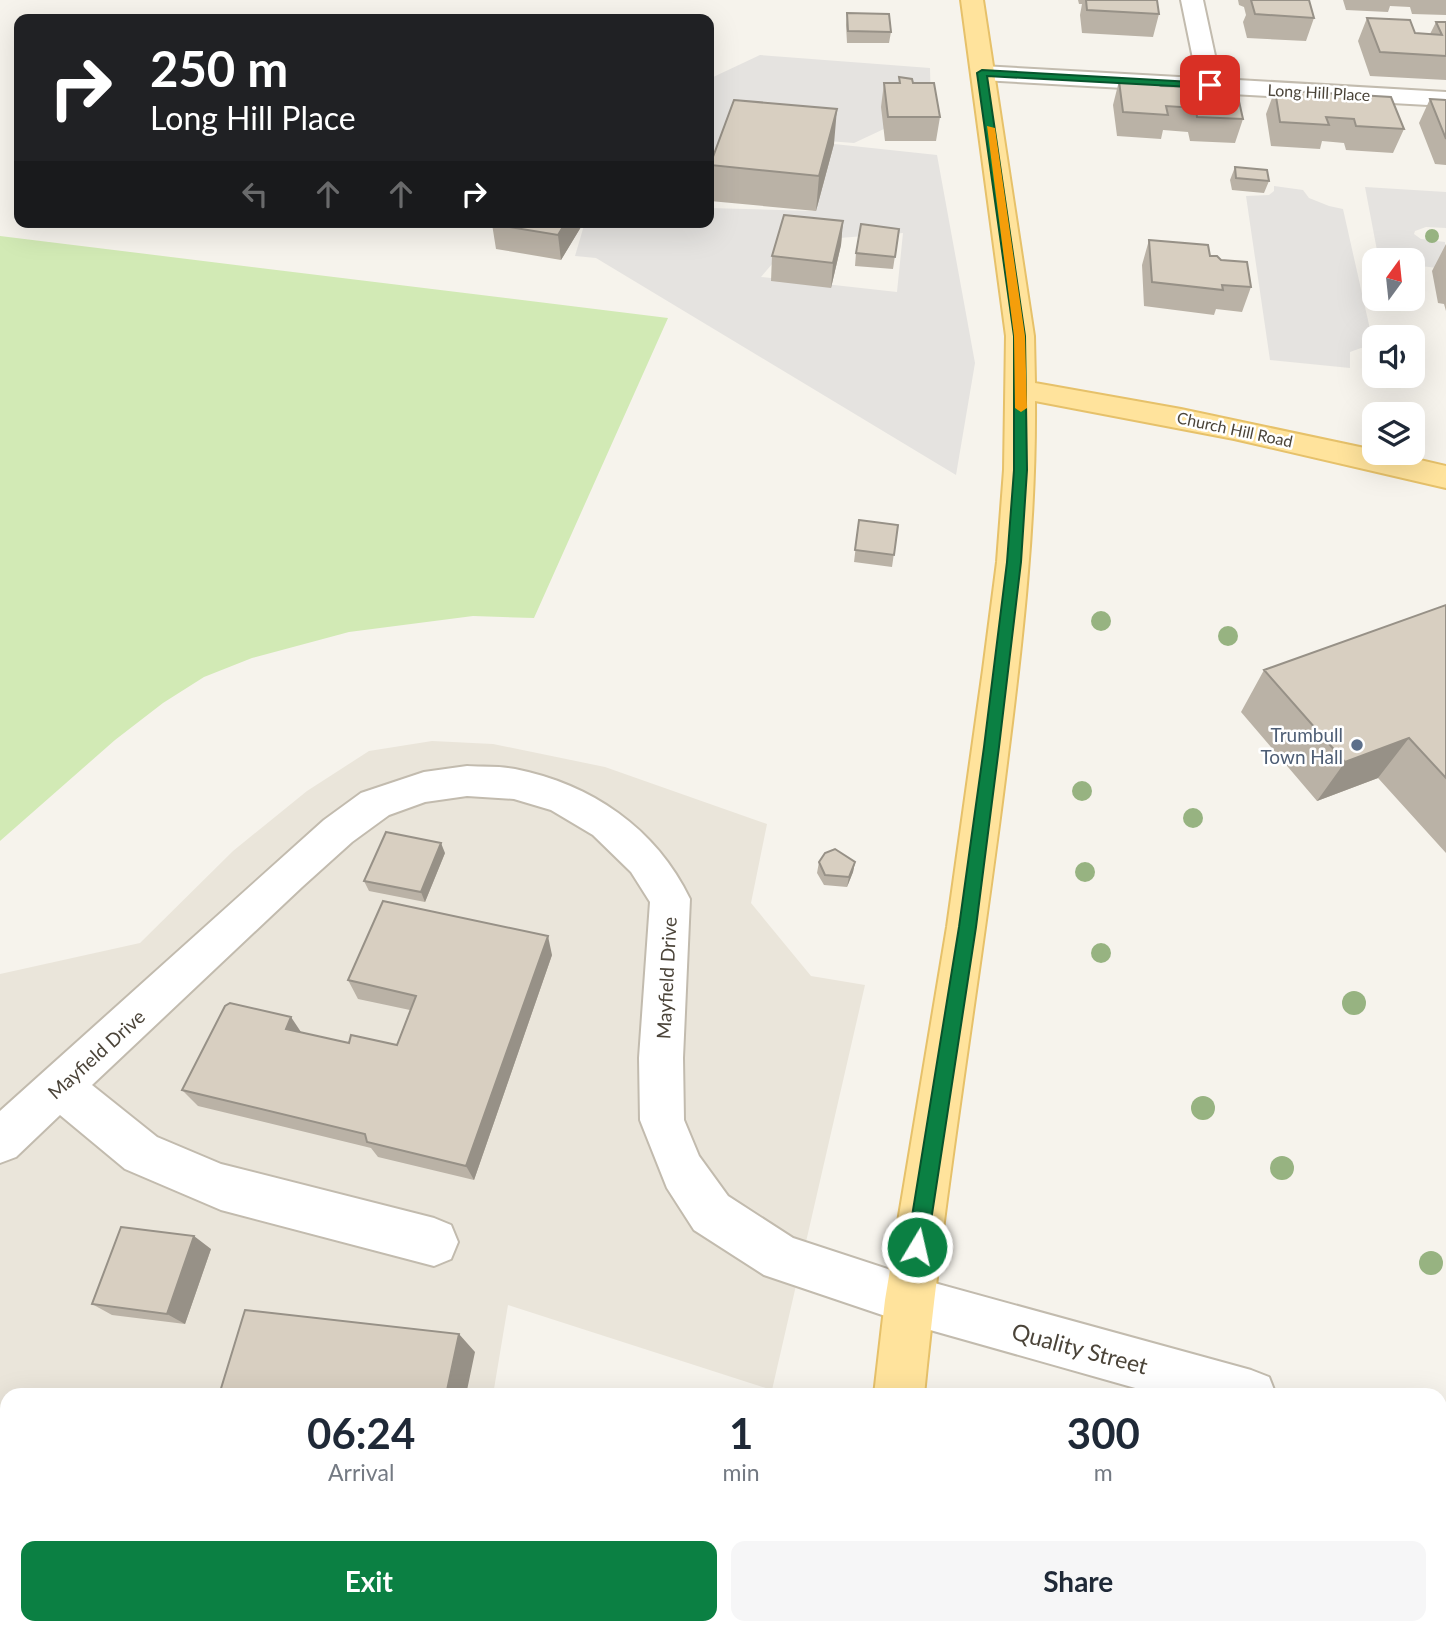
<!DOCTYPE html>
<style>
:root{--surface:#fff;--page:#f6f6f7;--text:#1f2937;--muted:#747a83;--accent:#0b8043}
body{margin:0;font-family:Lato,sans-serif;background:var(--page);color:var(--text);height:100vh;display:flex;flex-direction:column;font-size:26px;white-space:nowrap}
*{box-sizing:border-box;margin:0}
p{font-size:23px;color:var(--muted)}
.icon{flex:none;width:38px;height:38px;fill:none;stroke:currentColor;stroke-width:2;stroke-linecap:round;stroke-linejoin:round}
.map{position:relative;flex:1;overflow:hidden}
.details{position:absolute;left:0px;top:1388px;width:1447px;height:247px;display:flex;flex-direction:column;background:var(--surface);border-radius:21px 21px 0 0;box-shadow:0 7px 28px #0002}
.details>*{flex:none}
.top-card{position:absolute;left:14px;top:14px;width:700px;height:214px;border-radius:14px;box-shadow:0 7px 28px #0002;background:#202124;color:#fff;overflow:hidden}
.needle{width:46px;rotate:15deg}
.tools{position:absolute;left:1362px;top:248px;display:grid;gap:14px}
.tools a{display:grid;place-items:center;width:63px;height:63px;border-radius:14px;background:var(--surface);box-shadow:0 7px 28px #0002;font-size:35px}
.pin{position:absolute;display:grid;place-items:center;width:60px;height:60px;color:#fff;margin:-30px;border-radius:14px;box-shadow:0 4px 10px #0006}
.me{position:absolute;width:77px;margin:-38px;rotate:9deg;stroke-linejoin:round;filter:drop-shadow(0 0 5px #0008)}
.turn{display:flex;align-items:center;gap:24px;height:147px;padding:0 21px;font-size:32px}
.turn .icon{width:91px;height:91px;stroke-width:2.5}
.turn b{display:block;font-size:49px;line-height:60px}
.lanes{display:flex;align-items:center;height:66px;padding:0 21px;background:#0003;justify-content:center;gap:35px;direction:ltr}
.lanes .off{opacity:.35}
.eta{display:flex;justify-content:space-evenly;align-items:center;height:119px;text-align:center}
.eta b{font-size:42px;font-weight:700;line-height:49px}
.button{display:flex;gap:14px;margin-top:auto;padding:14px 21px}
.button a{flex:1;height:80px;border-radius:14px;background:var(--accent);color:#fff;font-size:28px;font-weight:700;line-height:80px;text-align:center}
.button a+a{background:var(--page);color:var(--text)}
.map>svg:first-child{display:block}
</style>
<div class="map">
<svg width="1446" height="1633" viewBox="0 0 1446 1633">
<rect width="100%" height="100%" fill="#f6f3ec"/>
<path fill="#eae5da" d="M 432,741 L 493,744 L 605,767 L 767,824 L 751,903 L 811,976 L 865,985 L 772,1390 L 508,1305 L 493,1395 L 7,1395 L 7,1628 L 455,1628 L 454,1633 L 0,1633 L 0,974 L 140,943 L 233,851 L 307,791 L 369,751 Z"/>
<path fill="#f7ead8" d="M 1440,1497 L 1446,1499 L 1446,1633 L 1008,1633 L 1008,1628 L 1440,1628 Z"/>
<path fill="#d2eab5" d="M 0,236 L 668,318 L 534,618 L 473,616 L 349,632 L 252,658 L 204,677 L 163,703 L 115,740 L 0,841 Z"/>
<path fill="#e5e3e0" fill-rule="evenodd" d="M 760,55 L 930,68 L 931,107 L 854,143 L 734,134 L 709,202 L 709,79 Z
M 834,144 L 937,155 L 975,363 L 956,475 L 596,258 L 575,256 L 585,222 L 709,222 L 709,208 L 813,211 ZM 809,221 L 801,241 L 903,233 L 897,292 L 761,277 Z
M 1274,186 L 1303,190 L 1309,198 L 1329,206 L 1343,209 L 1374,347 L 1374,350 L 1361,348 L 1350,352 L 1350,368 L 1270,360 L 1246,196 L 1269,195 L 1274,191 Z
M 1365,187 L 1446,192 L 1446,228 L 1426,227 L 1415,231 L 1414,234 L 1421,239 L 1445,242 L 1446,269 L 1412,265 L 1412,261 L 1379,261 Z
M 1263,1628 L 1382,1628 L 1401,1633 L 1263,1633 Z"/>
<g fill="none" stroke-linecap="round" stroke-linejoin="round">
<g stroke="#c2bbae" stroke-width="4">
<path id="minor" d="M 1181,0 L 1203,0 L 1220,79 L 1446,92 L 1446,106 L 982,80 L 974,78 L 971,73 L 974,68 L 982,66 L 1197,78 Z
M 467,766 C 483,767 500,766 515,769 C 591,784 656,828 690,899 L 683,1058 L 684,1120 L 699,1156 L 728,1196 L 793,1238 L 909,1276 L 1251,1370 L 1269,1377 L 1276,1395 L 1160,1395 L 909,1324 L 764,1275 L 694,1230 L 667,1188 L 640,1120 L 639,1058 L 650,902 L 631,872 L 593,835 L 551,810 L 514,799 L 467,796 L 425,802 L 389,815 L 352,842 L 302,887 L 92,1085 L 157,1137 L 221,1164 L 434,1218 L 451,1225 L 458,1242 L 451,1259 L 434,1266 L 221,1210 L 125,1169 L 60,1115 L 16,1157 L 0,1163 L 0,1111 L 324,820 L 361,793 L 424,772 Z
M 1440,1420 L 1446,1422 L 1446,1474 L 1440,1472 Z"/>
</g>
<g stroke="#e6c16a" stroke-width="4">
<path id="major" d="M 961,0 L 983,0 L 1034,336 L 1035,383 L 1181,409 L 1374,450 L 1374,453 L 1390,453 L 1446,466 L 1446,488 L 1234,439 L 1035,401 C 1036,520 1023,637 1008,755 C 982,968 945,1181 924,1395 L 874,1395 L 885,1300 L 947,927 L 983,670 L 997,562 L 1004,470 L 1006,336 Z
M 846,1628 L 902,1628 L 901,1633 L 845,1633 Z"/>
</g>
<use href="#minor" fill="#fff" fill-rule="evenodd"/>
<use href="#major" fill="#ffe39c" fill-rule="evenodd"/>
</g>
<g fill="#97b381">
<circle cx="1432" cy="236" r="7"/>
<circle cx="1101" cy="621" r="10"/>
<circle cx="1228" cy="636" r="10"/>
<circle cx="1082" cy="791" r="10"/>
<circle cx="1193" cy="818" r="10"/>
<circle cx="1085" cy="872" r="10"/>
<circle cx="1101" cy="953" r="10"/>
<circle cx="1354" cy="1003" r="12"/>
<circle cx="1203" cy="1108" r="12"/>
<circle cx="1282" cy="1168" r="12"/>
<circle cx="1431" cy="1263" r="12"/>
</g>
<path fill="#bab2a6" d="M 1078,0 L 1157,0 L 1159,14 L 1153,37 L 1082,33 L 1080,15 L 1082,4 L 1079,4 Z
M 1238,0 L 1309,0 L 1314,18 L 1306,41 L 1247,38 L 1243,22 L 1246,15 L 1244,7 L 1239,5 Z
M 1343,0 L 1446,0 L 1446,15 L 1412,14 L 1410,7 L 1390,6 L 1388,12 L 1346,10 Z
M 847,13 L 891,32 L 889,43 L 847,43 L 846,25 Z
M 1367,18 L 1415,33 L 1430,34 L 1436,22 L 1446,22 L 1446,80 L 1370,76 L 1358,41 Z
M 899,77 L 913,83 L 940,117 L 936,141 L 885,141 L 881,107 L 884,83 L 899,83 Z
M 1119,81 L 1161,86 L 1243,119 L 1235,143 L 1190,141 L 1188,132 L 1163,130 L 1161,139 L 1117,136 L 1113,105 Z
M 1275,90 L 1404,129 L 1393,153 L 1346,150 L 1344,143 L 1322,141 L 1320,149 L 1271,146 L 1266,114 Z
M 1430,99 L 1446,100 L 1446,165 L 1435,164 L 1419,123 Z
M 834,144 L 816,211 L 710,201 L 710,165 Z
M 1235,167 L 1269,181 L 1264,193 L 1232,190 L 1230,180 Z
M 843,221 L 841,245 L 831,288 L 771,281 L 772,256 Z
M 584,222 L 561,260 L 496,249 L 492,224 Z
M 899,229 L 893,269 L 855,266 L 856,253 Z
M 1149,240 L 1210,256 L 1251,287 L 1242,312 L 1216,309 L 1214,315 L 1144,306 L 1142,265 Z
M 1446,244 L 1446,311 L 1444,304 L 1438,303 L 1432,271 Z
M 859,520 L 898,525 L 892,567 L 854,562 Z
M 1446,605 L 1446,853 L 1378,778 L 1317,801 L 1241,712 L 1264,670 Z
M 445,853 L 425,902 L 369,891 L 364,881 Z
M 819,862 L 855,862 L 853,872 L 847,887 L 824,885 L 817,873 Z
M 552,955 L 474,1180 L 378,1157 L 371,1148 L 198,1106 L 182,1090 L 349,1043 L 397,1045 L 410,1010 L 358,999 L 348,980 Z
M 211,1249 L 185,1324 L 112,1315 L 92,1304 Z"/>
<path fill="#979187" d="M 837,109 L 834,144 L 816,211 L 819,176 Z
M 843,221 L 841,245 L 831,288 L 833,263 Z
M 566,222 L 584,222 L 561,260 L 558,235 Z
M 1409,738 L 1378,778 L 1317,801 L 1345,762 Z
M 441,843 L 445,853 L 425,902 L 421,892 Z
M 855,862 L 853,872 L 847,887 L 849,877 Z
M 548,936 L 552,955 L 474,1180 L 466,1166 Z
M 291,1017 L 303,1035 L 286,1029 Z
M 194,1236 L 211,1249 L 185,1324 L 167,1314 Z
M 459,1334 L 475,1352 L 466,1395 L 446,1395 Z
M 397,1628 L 419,1628 L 417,1633 L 396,1633 Z"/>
<path fill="#d8cfc1" stroke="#979187" stroke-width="2" d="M 1086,0 L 1157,0 L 1159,14 L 1087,10 Z
M 1251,0 L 1309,0 L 1314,18 L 1255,14 Z
M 847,13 L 889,14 L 891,32 L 848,31 Z
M 1367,18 L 1410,20 L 1415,33 L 1442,35 L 1436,22 L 1446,22 L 1446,56 L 1380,52 Z
M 899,77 L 912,79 L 913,83 L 934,83 L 940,117 L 888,117 L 884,83 L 900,83 Z
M 1119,81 L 1155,83 L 1161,86 L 1236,88 L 1243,119 L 1197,117 L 1196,108 L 1166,106 L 1168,115 L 1123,112 Z
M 1275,90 L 1391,97 L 1404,129 L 1356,126 L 1354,119 L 1326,117 L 1329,125 L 1280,122 Z
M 1430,99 L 1446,100 L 1446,139 Z
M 734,100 L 837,109 L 819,176 L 710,165 Z
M 1235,167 L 1267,170 L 1269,181 L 1236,178 Z
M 784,215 L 843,221 L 833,263 L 772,256 Z
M 494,222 L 566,222 L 558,235 L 492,224 Z
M 861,224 L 899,229 L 895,257 L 856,253 Z
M 1149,240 L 1208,245 L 1210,256 L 1217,256 L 1221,260 L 1247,262 L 1251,287 L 1222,285 L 1223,290 L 1152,282 Z
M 859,520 L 898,525 L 894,555 L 855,550 Z
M 1446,605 L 1446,778 L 1409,738 L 1345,762 L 1264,670 Z
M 386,832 L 441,843 L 421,892 L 364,881 Z
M 835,849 L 855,862 L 849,877 L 825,875 L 819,862 L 825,853 Z
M 383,901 L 548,936 L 466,1166 L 367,1142 L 365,1134 L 182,1090 L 225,1006 L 230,1003 L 291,1017 L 286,1029 L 349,1043 L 351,1035 L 397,1045 L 416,996 L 348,980 Z
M 121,1227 L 194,1236 L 167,1314 L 92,1304 Z
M 245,1310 L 459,1334 L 446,1395 L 219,1395 Z
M 7,1608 L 7,1628 L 397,1628 L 396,1633 L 0,1633 L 0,1628 Z"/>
<path fill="#0b8043" stroke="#07532c" stroke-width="2" d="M 982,70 L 1210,83 L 1215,85 L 1210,88 L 987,76 L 1025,336 L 1027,470 L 1021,562 L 999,747 L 976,927 L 927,1247 L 924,1254 L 917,1257 L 910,1254 L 907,1247 L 959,927 L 984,747 L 1007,562 L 1014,470 L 1014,336 L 977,73 Z"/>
<path fill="#f59e0b" d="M 987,126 L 995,128 L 1025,336 L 1027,408 L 1021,412 L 1015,408 L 1014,336 Z"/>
<circle fill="#5c6f8a" stroke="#fff" stroke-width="2.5" cx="1357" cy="745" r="7"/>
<g text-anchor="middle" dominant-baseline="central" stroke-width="5" stroke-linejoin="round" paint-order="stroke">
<g font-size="16" fill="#4b4439" stroke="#fff">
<text transform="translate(1319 92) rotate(3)">Long Hill Place</text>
<text transform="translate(1235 429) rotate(12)">Church Hill Road</text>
</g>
<g font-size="19" fill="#4e5e75" stroke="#fff" text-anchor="end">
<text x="1343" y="734">Trumbull<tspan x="1343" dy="22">Town Hall</tspan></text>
</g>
<g font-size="19" fill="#4b4439" stroke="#fff">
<text transform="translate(666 978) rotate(-87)">Mayfield Drive</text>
<text transform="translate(96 1054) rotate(-42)">Mayfield Drive</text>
</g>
<g font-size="23" fill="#4b4439" stroke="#fff">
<text transform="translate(1080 1348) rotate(15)">Quality Street</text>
</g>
</g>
</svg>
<div class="tools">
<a><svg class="needle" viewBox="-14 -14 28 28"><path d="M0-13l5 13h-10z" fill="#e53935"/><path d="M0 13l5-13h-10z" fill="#747a83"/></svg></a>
<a><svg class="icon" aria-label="sound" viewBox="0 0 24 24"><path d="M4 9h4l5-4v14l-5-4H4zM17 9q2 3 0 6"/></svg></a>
<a><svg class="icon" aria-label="layers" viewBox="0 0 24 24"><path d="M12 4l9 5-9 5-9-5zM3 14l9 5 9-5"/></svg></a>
</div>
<div class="pin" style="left:1210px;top:85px;background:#d93025"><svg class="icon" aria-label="arrive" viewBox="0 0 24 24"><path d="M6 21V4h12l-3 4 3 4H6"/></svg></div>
<svg class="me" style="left:917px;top:1247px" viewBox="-20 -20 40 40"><circle r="17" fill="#0b8043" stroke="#fff" stroke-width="3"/><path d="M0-11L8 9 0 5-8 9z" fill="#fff"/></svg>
<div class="top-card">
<div class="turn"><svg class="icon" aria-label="right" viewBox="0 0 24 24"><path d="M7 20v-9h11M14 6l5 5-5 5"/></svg><div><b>250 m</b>Long Hill Place</div></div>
<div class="lanes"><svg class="icon off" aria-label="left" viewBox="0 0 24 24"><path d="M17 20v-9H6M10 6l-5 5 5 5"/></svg><svg class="icon off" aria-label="ahead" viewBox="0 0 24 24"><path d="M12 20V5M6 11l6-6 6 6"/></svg><svg class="icon off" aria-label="ahead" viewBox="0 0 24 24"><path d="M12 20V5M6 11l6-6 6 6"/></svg><svg class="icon" aria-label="right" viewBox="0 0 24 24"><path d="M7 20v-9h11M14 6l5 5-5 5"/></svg></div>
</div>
<section class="details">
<div class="eta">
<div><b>06:24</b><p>Arrival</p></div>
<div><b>1</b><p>min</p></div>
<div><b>300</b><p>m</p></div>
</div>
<div class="button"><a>Exit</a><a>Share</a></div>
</section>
</div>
